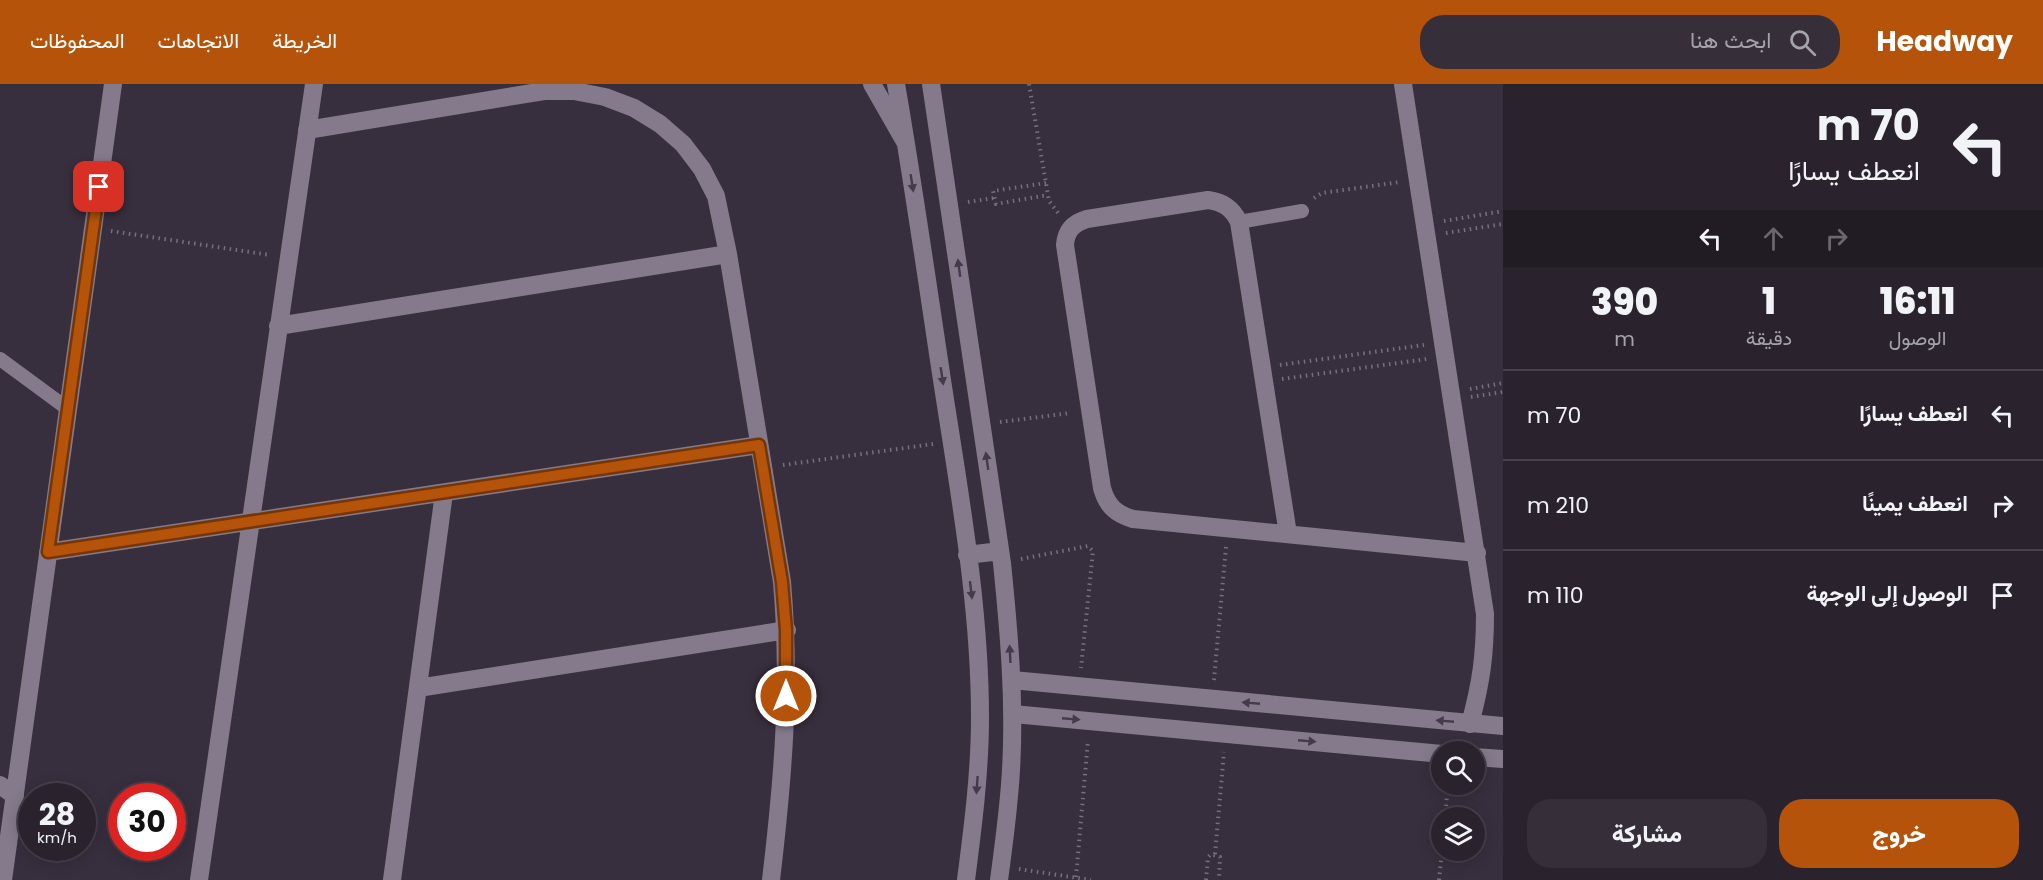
<!DOCTYPE html>
<html lang="ar">
<meta charset="utf-8">
<style>
:root{--surface:#2a232e;--page:#362f3a;--text:#f1f3f6;--muted:#a5a4aa;--line:#46404a;--accent:#b45309}
body{margin:0;font-family:Poppins,Vazirmatn,sans-serif;background:var(--page);color:var(--text);direction:rtl;height:100vh;display:flex;flex-direction:column;font-size:22px;white-space:nowrap}
*{box-sizing:border-box;margin:0}
p{font-size:20px;color:var(--muted)}
.icon{flex:none;width:33px;height:33px;fill:none;stroke:currentColor;stroke-width:2;stroke-linecap:round;stroke-linejoin:round}
.map{position:relative;flex:1;overflow:hidden;direction:ltr}
.details{display:flex;flex-direction:column;background:var(--surface);width:540px}
.details>*{flex:none}
.banner{background:#2a232e;color:var(--text);overflow:hidden}
.buttons{position:absolute;left:1431px;top:657px;display:grid;gap:12px}
.buttons a{display:grid;place-items:center;width:54px;height:54px;border-radius:50%;background:var(--surface);box-shadow:0 3px 15px #0003,0 0 0 2px var(--line);font-size:30px}
.speed{position:absolute;left:18px;top:699px;display:flex;gap:12px;font-size:30px;font-weight:700;text-align:center}
.speed>*{display:grid;place-content:center;width:78px;height:78px;border-radius:50%;background:var(--surface);box-shadow:0 3px 15px #0003,0 0 0 2px var(--line);line-height:1}
.speed small{font-size:15px;font-weight:400}
.speed .limit{border:9px solid #d22;background:#fff;color:#111}
.pin{position:absolute;display:grid;place-items:center;width:51px;height:51px;color:#fff;margin:-26px;border-radius:12px;box-shadow:0 3px 9px #0006}
.me{position:absolute;width:66px;margin:-33px;rotate:0deg;stroke-linejoin:round;filter:drop-shadow(0 0 4px #0008)}
.turn{display:flex;align-items:center;gap:21px;height:126px;padding:0 24px;font-size:27px}
.turn .icon{width:78px;height:78px;stroke-width:2.5}
.turn b{display:block;font-size:42px;line-height:51px}
.lanes{display:flex;align-items:center;height:57px;padding:0 24px;background:#0003;justify-content:center;gap:30px;direction:ltr}
.lanes .off{opacity:.35}
.eta{display:flex;justify-content:space-evenly;align-items:center;height:102px;text-align:center}
.eta b{font-size:36px;font-weight:800;line-height:42px}
.cta{display:flex;gap:12px;margin-top:auto;padding:12px 24px}
.cta a{flex:1;height:69px;border-radius:24px;background:var(--accent);color:#fff;font-size:24px;font-weight:800;line-height:69px;text-align:center}
.cta a+a{background:var(--page);color:var(--text)}
ul{padding:0;list-style:none}
li{display:flex;align-items:center;gap:18px;height:90px;padding:0 24px;border-top:2px solid var(--line)}
li div{flex:1}
li b{display:block;font-size:22px}
li em{font-style:normal}
header{display:flex;align-items:center;gap:36px;box-sizing:border-box;height:84px;padding:0 30px;background:var(--accent);color:#fff}
header strong{font-size:28px}
nav{display:flex;gap:33px;margin-inline-start:auto;font-size:21px}
.search{width:420px;height:54px;background:var(--page);display:flex;align-items:center;gap:15px;box-sizing:border-box;padding:0 21px;border-radius:24px;color:var(--muted);font-size:22px}
main{display:flex;flex:1;min-height:0}
.map>svg:first-child{display:block}
</style>
<header>
<strong>Headway</strong>
<div class="search"><svg class="icon" aria-label="search" viewBox="0 0 24 24"><circle cx="10" cy="10" r="6"/><path d="M15 15l6 6"/></svg>ابحث هنا</div>
<nav><a>الخريطة</a><a>الاتجاهات</a><a>المحفوظات</a></nav>
</header>
<main>
<section class="details">
<div class="banner">
<div class="turn"><svg class="icon" aria-label="left" viewBox="0 0 24 24"><path d="M17 20v-9H6M10 6l-5 5 5 5"/></svg><div><b>70 m</b>انعطف يسارًا</div></div>
<div class="lanes"><svg class="icon" aria-label="left" viewBox="0 0 24 24"><path d="M17 20v-9H6M10 6l-5 5 5 5"/></svg><svg class="icon off" aria-label="ahead" viewBox="0 0 24 24"><path d="M12 20V5M6 11l6-6 6 6"/></svg><svg class="icon off" aria-label="right" viewBox="0 0 24 24"><path d="M7 20v-9h11M14 6l5 5-5 5"/></svg></div>
</div>
<div class="eta">
<div><b>16:11</b><p>الوصول</p></div>
<div><b>1</b><p>دقيقة</p></div>
<div><b>390</b><p>m</p></div>
</div>
<ul>
<li><svg class="icon" aria-label="left" viewBox="0 0 24 24"><path d="M17 20v-9H6M10 6l-5 5 5 5"/></svg><div><b>انعطف يسارًا</b></div><em>70 m</em></li>
<li><svg class="icon" aria-label="right" viewBox="0 0 24 24"><path d="M7 20v-9h11M14 6l5 5-5 5"/></svg><div><b>انعطف يمينًا</b></div><em>210 m</em></li>
<li><svg class="icon" aria-label="arrive" viewBox="0 0 24 24"><path d="M6 21V4h12l-3 4 3 4H6"/></svg><div><b>الوصول إلى الوجهة</b></div><em>110 m</em></li>
</ul>
<div class="cta"><a>خروج</a><a>مشاركة</a></div>
</section>
<div class="map">
<svg width="1503" height="796" viewBox="0 0 1503 796">
<rect width="100%" height="100%" fill="#382f3e"/>
<g fill="none" stroke-linecap="round" stroke-linejoin="round">
<path stroke="#776f7d" stroke-width="4" stroke-dasharray="1.5 4.5" stroke-linecap="butt" d="M 1029,0 L 1049,117 L 1059,130
M 1046,99 L 993,107 L 996,120 L 1048,111
M 1314,114 L 1322,109 L 1400,98
M 968,118 L 994,114
M 1444,137 L 1503,127
M 111,147 L 270,171
M 1446,149 L 1503,140
M 1280,281 L 1424,261
M 1282,295 L 1427,275
M 1470,305 L 1503,299
M 1471,313 L 1503,308
M 1000,338 L 1070,329
M 783,381 L 933,360
M 1021,475 L 1088,462 L 1093,467 L 1081,584
M 1214,596 L 1226,463
M 1445,734 L 1448,700
M 1215,770 L 1224,668
M 1019,785 L 1091,796
M 1076,793 L 1088,656
M 1206,796 L 1208,773 L 1211,770 L 1220,773 L 1219,796
M 1439,796 L 1442,766"/>
<path stroke="#847a8c" stroke-width="14" d="M 1239,138 L 1302,127
M 0,275 L 68,325"/>
<path stroke="#847a8c" stroke-width="18" d="M 872,0 L 904,56
M 1403,0 L 1485,530 C 1485,572 1481,599 1470,640
M 307,46 L 544,7 L 574,7 L 605,13 L 634,24 L 660,40 L 683,60 L 702,85 L 716,112 L 728,170 L 782,498 C 791,600 783,695 771,796
M 278,242 L 728,170
M 1288,450 L 1239,138 C 1232,124 1223,118 1208,116 L 1087,135 C 1073,139 1066,147 1065,161 L 1102,404 C 1107,422 1116,430 1133,435 L 1477,469
M 48,468 L 759,361
M 418,604 L 787,546
M 0,701 L 15,712
M 3,796 L 113,0
M 199,796 L 314,0
M 392,796 L 444,409"/>
<path stroke="#847a8c" stroke-width="18" d="M 896,0 C 913,98 927,197 942,296 C 959,407 980,521 980,633 C 980,688 973,742 966,796
M 931,0 L 1002,479 C 1009,548 1015,617 1011,686 C 1009,723 1004,759 999,796
M 967,471 L 1000,467
M 1012,596 L 1503,642
M 1013,630 L 1442,670
M 1474,673 L 1503,675"/>
</g>
<defs><path id="oneway-solid" d="M-6-.8H1V-3.2L6.5 0L1 3.2V.8H-6Z" transform="scale(1.5)"/></defs>
<g fill="#433a4a">
<use href="#oneway-solid" transform="translate(912 99) rotate(81)"/>
<use href="#oneway-solid" transform="translate(959 184) rotate(-98)"/>
<use href="#oneway-solid" transform="translate(942 292) rotate(81)"/>
<use href="#oneway-solid" transform="translate(987 377) rotate(-98)"/>
<use href="#oneway-solid" transform="translate(971 506) rotate(83)"/>
<use href="#oneway-solid" transform="translate(1010 570) rotate(-93)"/>
<use href="#oneway-solid" transform="translate(1251 619) rotate(-175)"/>
<use href="#oneway-solid" transform="translate(1071 635) rotate(5)"/>
<use href="#oneway-solid" transform="translate(1445 637) rotate(-175)"/>
<use href="#oneway-solid" transform="translate(1307 657) rotate(5)"/>
<use href="#oneway-solid" transform="translate(977 701) rotate(94)"/>
</g>
<g fill="none" stroke-linecap="round" stroke-linejoin="round">
<g stroke="#753606" stroke-width="15">
<path id="route" d="M 99,103 L 48,468 L 759,361 L 782,498 L 786,546 L 786,612"/>
</g>
<use href="#route" stroke="#b45309" stroke-width="10"/>
</g>
</svg>
<div class="buttons">
<a><svg class="icon" aria-label="search" viewBox="0 0 24 24"><circle cx="10" cy="10" r="6"/><path d="M15 15l6 6"/></svg></a>
<a><svg class="icon" aria-label="layers" viewBox="0 0 24 24"><path d="M12 4l9 5-9 5-9-5zM3 14l9 5 9-5"/></svg></a>
</div>
<div class="speed"><div>28<small>km/h</small></div><div class="limit">30</div></div>
<div class="pin" style="left:99px;top:103px;background:#d93025"><svg class="icon" aria-label="arrive" viewBox="0 0 24 24"><path d="M6 21V4h12l-3 4 3 4H6"/></svg></div>
<svg class="me" style="left:786px;top:612px" viewBox="-20 -20 40 40"><circle r="17" fill="#b45309" stroke="#fff" stroke-width="3"/><path d="M0-11L8 9 0 5-8 9z" fill="#fff"/></svg>
</div>
</main>
